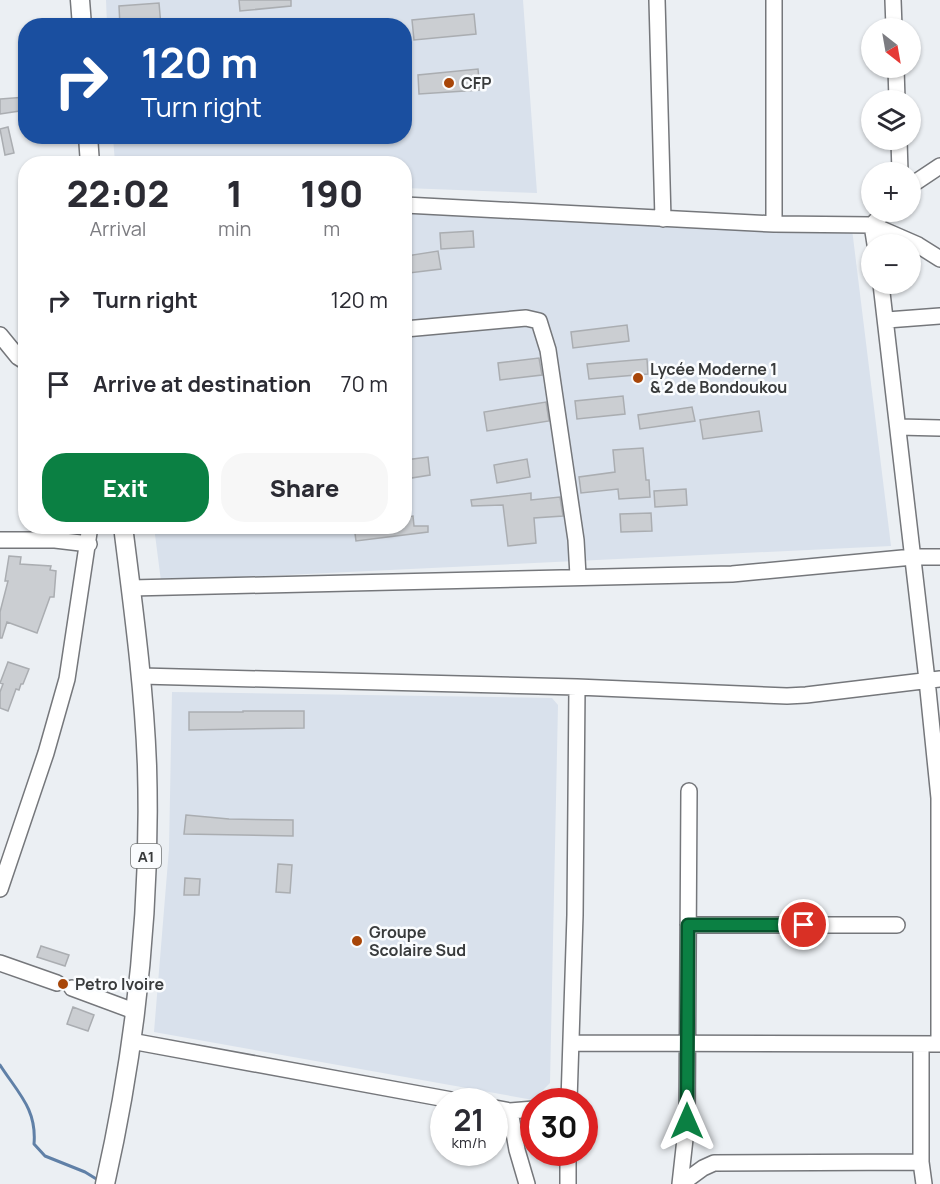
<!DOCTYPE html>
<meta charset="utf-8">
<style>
:root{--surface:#fff;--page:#f7f7f7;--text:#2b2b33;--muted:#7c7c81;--accent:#0b8043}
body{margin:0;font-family:Manrope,sans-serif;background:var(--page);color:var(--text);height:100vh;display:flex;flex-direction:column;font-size:22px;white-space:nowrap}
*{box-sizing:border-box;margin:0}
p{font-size:20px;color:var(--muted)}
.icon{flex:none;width:33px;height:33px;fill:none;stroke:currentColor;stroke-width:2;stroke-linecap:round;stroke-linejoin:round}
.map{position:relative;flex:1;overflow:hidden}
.drawer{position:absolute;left:18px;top:156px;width:394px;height:378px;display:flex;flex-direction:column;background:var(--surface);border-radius:24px;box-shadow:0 2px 4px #0004}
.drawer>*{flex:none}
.banner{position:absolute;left:18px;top:18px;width:394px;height:126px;border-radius:24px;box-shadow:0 2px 4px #0004;background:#1a4fa0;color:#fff;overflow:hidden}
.needle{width:39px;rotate:149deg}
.buttons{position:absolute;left:861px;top:18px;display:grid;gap:12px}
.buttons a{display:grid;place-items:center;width:60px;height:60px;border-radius:50%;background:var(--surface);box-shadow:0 2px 4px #0004;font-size:30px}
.speed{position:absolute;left:430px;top:1088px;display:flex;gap:12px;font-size:30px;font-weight:700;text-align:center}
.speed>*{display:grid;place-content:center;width:78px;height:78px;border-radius:50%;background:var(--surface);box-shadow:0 2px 4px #0004;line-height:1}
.speed small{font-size:15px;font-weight:400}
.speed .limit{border:9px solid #d22;background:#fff;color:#111}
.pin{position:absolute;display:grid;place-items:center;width:51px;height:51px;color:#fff;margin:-26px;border:3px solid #fff;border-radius:50%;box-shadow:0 2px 6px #0007}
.me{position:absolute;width:66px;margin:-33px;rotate:0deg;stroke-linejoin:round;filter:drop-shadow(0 0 4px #0008)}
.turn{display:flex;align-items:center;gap:21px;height:126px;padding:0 24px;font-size:27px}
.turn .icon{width:78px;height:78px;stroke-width:2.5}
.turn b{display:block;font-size:42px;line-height:51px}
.eta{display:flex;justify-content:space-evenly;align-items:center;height:102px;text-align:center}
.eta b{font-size:36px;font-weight:800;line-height:42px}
.button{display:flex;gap:12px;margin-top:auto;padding:12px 24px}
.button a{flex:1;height:69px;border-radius:24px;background:var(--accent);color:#fff;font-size:24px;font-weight:800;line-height:69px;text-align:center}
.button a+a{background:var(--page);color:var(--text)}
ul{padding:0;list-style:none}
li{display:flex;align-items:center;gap:18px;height:84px;padding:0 24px}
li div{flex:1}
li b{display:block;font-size:22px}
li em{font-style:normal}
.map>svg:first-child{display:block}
</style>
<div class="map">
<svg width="940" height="1184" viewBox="0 0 940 1184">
<rect width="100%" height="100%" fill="#ebeff3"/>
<path fill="#d9e1ec" d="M 106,0 L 523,0 L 537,193 L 405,188 L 405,164 L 115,163 L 113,137 L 405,136 L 405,26 L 107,25 Z
M 405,211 L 852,229 L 891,546 L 161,581 L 154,527 L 405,526 Z
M 172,692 L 552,698 L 558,705 L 550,1083 L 533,1100 L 154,1032 L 169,849 Z"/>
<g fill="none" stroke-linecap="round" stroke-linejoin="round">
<path stroke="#6080a7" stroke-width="3" d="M 0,1065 C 18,1093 37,1109 34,1144 L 45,1156 L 85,1172 L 98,1180"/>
</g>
<path fill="#cbced2" stroke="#aaadb1" stroke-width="1.5" d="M 239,0 L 291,0 L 291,6 L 240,11 Z
M 159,3 L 161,26 L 120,26 L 119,6 Z
M 474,14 L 476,34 L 414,40 L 412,20 Z
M 478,69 L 480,90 L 419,94 L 418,75 Z
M 26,97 L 26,110 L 0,114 L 0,99 Z
M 8,127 L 14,153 L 5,155 L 0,129 Z
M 473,231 L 474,247 L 441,249 L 440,233 Z
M 438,251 L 441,269 L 409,273 L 406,256 Z
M 627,325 L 629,341 L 573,348 L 571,332 Z
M 539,358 L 542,375 L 500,380 L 498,363 Z
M 647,359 L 648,374 L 589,379 L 587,364 Z
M 623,396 L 625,414 L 577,419 L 575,401 Z
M 546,402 L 549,421 L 487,431 L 484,412 Z
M 692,407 L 695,421 L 640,429 L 638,415 Z
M 759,411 L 762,431 L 703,439 L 700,420 Z
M 643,448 L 646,480 L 649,480 L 650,497 L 619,499 L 618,489 L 581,493 L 579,477 L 615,472 L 613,450 Z
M 428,457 L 430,475 L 405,479 L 405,460 Z
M 527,459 L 530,477 L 497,483 L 494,465 Z
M 686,489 L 687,505 L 655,507 L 654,491 Z
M 531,493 L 531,500 L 560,497 L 563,516 L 534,518 L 536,543 L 508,546 L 503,505 L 472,506 L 471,500 Z
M 651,513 L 652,531 L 621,532 L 620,514 Z
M 413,516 L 414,526 L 428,526 L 428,532 L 356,541 L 354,526 L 405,526 L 405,517 Z
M 9,556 L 21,557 L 20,564 L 51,566 L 50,570 L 56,571 L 54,597 L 50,597 L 37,633 L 7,622 L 2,638 L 0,638 L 0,612 L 8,581 L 5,581 Z
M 8,662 L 29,669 L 23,684 L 21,684 L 19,690 L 16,689 L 8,711 L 0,708 L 0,692 L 3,684 L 0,683 Z
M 243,711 L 304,711 L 304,728 L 189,730 L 189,712 L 243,712 Z
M 186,815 L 229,819 L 293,820 L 293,836 L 184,834 Z
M 278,864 L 292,865 L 290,893 L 276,892 Z
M 185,878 L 200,879 L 199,895 L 184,895 Z
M 41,946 L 69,955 L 65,966 L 37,957 Z
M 73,1007 L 94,1015 L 88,1031 L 67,1024 Z"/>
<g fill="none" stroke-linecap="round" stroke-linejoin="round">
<g stroke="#75777b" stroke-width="18">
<path id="minor" d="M 657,0 L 663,219
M 893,0 L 894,28
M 896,68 L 897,100
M 899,140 L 900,172
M 910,186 L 940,166
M 405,205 L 774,224 L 872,225 L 875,244
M 884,212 L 872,225 L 918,245 L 940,259
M 774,224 L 774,0
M 881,284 L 927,680 L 939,798 L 939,1044
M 887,320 L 940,316
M 405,329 L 526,318 L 539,321 L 548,350 L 576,540 L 578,576
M 0,335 L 18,357 L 26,362
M 898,427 L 940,428
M 0,540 L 55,540 L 89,544
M 131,588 L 732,574 L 913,557 L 940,557
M 141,676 L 577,687 L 787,696 L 806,695 L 940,679
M 0,889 L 46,753 L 67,679 L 90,526
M 688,925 L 897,925
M 0,963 L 57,983
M 72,988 L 134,1011
M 131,1041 L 457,1101
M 571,1043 L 940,1044
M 921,1044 L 921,1162 L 924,1184
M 569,1101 L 575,915 L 577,687
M 495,1108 L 510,1111 L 534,1109
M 510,1111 L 517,1150 L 527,1184
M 568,1152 L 568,1184
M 680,1184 L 687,1121 L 689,791
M 681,1184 L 703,1168 L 714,1163 L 921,1162"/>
</g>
<g stroke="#75777b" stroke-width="21">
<path id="major" d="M 80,0 L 82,26
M 88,136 L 90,164
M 105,1184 C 136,1047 151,906 147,766 C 144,685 133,606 123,526"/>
</g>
<use href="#minor" stroke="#fff" stroke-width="15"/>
<use href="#major" stroke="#fff" stroke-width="18"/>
</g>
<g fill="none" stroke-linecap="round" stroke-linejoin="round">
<g stroke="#07532c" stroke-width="15">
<path id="route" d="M 687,1121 L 688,925 L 804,925"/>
</g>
<use href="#route" stroke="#0b8043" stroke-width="10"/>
</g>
<g fill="#a84609" stroke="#fafcfe" stroke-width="2">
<circle cx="449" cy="83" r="6"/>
<circle cx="638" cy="378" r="6"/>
<circle cx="357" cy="941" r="6"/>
<circle cx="63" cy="984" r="6"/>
</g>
<g text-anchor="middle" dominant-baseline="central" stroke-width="5" stroke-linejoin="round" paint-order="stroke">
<rect fill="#fafcfe" stroke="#737576" stroke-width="1.5" x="131" y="844" width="30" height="24" rx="4.5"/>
<g font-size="15" font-weight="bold" fill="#393b3c">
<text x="146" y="856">A1</text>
</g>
<g font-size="16" font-weight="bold" fill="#393b3c" stroke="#fafcfe" text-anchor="start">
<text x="461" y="83">CFP</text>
<text x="650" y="369">Lycée Moderne 1<tspan x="650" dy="18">&amp; 2 de Bondoukou</tspan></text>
<text x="369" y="932">Groupe<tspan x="369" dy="18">Scolaire Sud</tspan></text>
<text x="75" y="984">Petro Ivoire</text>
</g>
</g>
</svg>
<div class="buttons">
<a><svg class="needle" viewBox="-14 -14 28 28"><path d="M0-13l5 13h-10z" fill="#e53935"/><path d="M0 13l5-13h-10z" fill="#7c7c81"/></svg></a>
<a><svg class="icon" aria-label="layers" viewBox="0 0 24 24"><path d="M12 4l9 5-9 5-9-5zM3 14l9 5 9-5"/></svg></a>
<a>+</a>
<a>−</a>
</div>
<div class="speed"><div>21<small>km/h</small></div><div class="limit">30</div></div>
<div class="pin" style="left:804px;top:925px;background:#d93025"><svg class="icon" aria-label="arrive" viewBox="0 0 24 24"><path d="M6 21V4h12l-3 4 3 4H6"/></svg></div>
<svg class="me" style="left:687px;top:1121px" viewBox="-20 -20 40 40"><path d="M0-17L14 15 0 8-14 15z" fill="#0b8043" stroke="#fff" stroke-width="4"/></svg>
<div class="banner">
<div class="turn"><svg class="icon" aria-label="right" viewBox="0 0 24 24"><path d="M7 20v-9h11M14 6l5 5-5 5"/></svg><div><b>120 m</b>Turn right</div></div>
</div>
<section class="drawer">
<div class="eta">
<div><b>22:02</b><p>Arrival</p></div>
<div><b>1</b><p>min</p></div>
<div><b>190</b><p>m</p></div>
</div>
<ul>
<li><svg class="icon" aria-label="right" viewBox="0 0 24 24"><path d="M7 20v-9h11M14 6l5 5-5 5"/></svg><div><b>Turn right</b></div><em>120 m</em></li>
<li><svg class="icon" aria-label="arrive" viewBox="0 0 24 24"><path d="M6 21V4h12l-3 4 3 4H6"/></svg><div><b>Arrive at destination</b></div><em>70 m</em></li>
</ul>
<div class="button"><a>Exit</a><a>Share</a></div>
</section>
</div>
